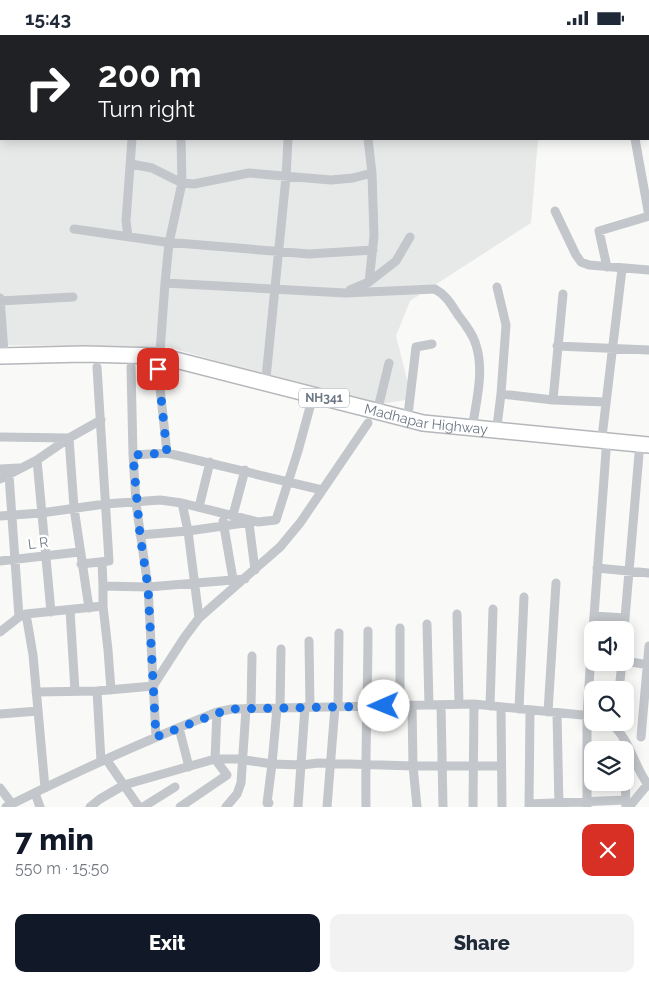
<!DOCTYPE html>
<meta charset="utf-8">
<style>
:root{--surface:#fff;--page:#f2f2f3;--text:#1f2937;--muted:#747a83;--accent:#111827}
body{margin:0;font-family:Raleway,sans-serif;background:var(--page);color:var(--text);height:100vh;display:flex;flex-direction:column;font-size:19px;white-space:nowrap}
*{box-sizing:border-box;margin:0}
p{font-size:16px;color:var(--muted)}
.icon{flex:none;width:28px;height:28px;fill:none;stroke:currentColor;stroke-width:2;stroke-linecap:round;stroke-linejoin:round}
.map{position:relative;height:772px;overflow:hidden}
.sheet{display:flex;flex-direction:column;background:var(--surface);flex:1}
.sheet>*{flex:none}
.banner{position:absolute;left:0px;top:0px;width:650px;height:105px;box-shadow:0 2px 12px #0003;background:#202124;color:#fff;overflow:hidden}
.tools{position:absolute;left:584px;top:586px;display:grid;gap:10px}
.tools a{display:grid;place-items:center;width:50px;height:50px;border-radius:10px;background:var(--surface);box-shadow:0 2px 12px #0003;font-size:25px}
.pin{position:absolute;display:grid;place-items:center;width:42px;height:42px;color:#fff;margin:-21px;border-radius:10px;box-shadow:0 2px 8px #0006}
.me{position:absolute;width:55px;margin:-28px;rotate:269deg;stroke-linejoin:round;filter:drop-shadow(0 0 4px #0008)}
.turn{display:flex;align-items:center;gap:18px;height:105px;padding:0 15px;font-size:22px}
.turn .icon{width:65px;height:65px;stroke-width:2.5}
.turn b{display:block;font-size:35px;line-height:42px}
.round{display:grid;place-items:center;flex:none;width:52px;height:52px;border-radius:10px;background:var(--page)}
.head{display:flex;align-items:center;justify-content:space-between;height:85px;padding:0 15px}
h1{font-size:30px;font-weight:800;line-height:38px;color:var(--accent)}
.action{display:flex;gap:10px;margin-top:auto;padding:10px 15px}
.action a{flex:1;height:58px;border-radius:10px;background:var(--accent);color:#fff;font-size:20px;font-weight:800;line-height:58px;text-align:center}
.action a+a{background:var(--page);color:var(--text)}
.status{display:flex;justify-content:space-between;align-items:center;height:35px;padding:0 25px;background:var(--surface);direction:ltr}
.status svg{height:14px;fill:currentColor}
.map>svg:first-child{display:block}
</style>
<div class="status"><b>15:43</b><svg viewBox="0 0 49 12"><path d="M0 12V9h3v3zM5 12V6h3v6zM10 12V3h3v9zM15 12V0h3v12zM26 1h20v11H26zM47 4h2v5h-2z"/></svg></div>
<div class="map">
<svg width="649" height="772" viewBox="0 0 649 772">
<rect width="100%" height="100%" fill="#f9f9f7"/>
<path fill="#e7e8e8" d="M 0,0 L 482,1 L 1,1 L 1,104 L 538,104 L 531,188 L 410,266 L 396,301 L 412,364 L 368,371 L 169,312 L 0,310 Z"/>
<g fill="none" stroke-linecap="round" stroke-linejoin="round">
<g stroke="#b5b7bb" stroke-width="18">
<g id="highway">
<path id="s1" d="M 0,321 L 84,319 L 160,321 L 423,388 L 649,410"/>
</g>
</g>
<path stroke="#c3c6ca" stroke-width="9" d="M 644,0 L 644,1
M 286,1 L 287,0
M 623,1 L 626,0
M 0,13 L 1,23
M 649,21 L 649,22
M 0,87 L 1,85
M 368,104 L 372,138 L 374,201 L 369,247
M 635,104 L 649,181
M 131,129 L 152,133 L 182,148 L 194,149 L 249,138 L 331,145 L 353,143 L 372,138
M 555,176 L 576,220 L 581,227 L 589,230 L 649,235
M 74,194 L 165,207 L 309,219 L 373,215
M 128,201 L 126,186 L 132,104
M 607,232 L 599,196 L 649,181
M 165,248 L 345,258 L 435,254 C 446,260 451,269 458,280 C 465,289 473,299 476,310 C 484,335 477,363 473,388
M 497,252 L 506,290 L 501,359 L 497,391
M 350,255 L 369,247 L 396,226 L 410,202
M 0,263 L 4,317
M 0,266 L 73,262
M 557,311 L 649,315
M 160,317 L 165,248 L 169,208 L 182,148 L 181,104
M 131,332 L 133,420 L 136,468 L 148,552 L 156,702
M 158,334 L 167,418
M 266,343 L 286,142 L 288,104
M 501,359 L 553,365 L 606,367
M 553,365 L 563,259
M 378,373 L 389,328
M 408,380 L 416,312 L 432,309
M 0,402 L 69,403 L 74,473 L 89,573
M 602,402 L 622,234
M 133,420 L 167,418 L 322,455
M 37,425 L 51,577
M 0,434 L 19,433
M 9,440 L 19,582
M 0,444 L 37,425 L 69,403 L 101,385
M 182,468 L 188,496 L 199,583
M 199,472 L 210,427
M 233,480 L 245,435
M 0,481 L 41,478 L 105,469 L 160,465 L 182,468 L 258,487 L 276,485 L 298,416 L 310,372
M 223,486 L 233,544
M 249,488 L 255,535
M 140,500 L 188,496 L 251,487
M 0,526 L 79,517
M 102,527 L 103,551
M 81,529 L 109,526 L 97,332
M 597,533 L 649,538
M 103,571 L 108,615 L 111,655
M 70,575 L 75,656
M 26,579 L 33,620 L 45,753
M 457,579 L 459,669
M 594,581 L 625,583
M 427,589 L 429,670
M 593,595 L 606,416
M 624,595 L 639,419
M 0,597 L 19,582 L 26,579 L 103,571 L 103,551 L 148,552 L 245,544
M 309,606 L 310,672
M 625,626 L 649,630
M 619,655 L 622,628
M 97,656 L 101,726
M 36,657 L 97,656 L 153,651 L 184,603 L 199,583 L 280,512 L 300,488 L 368,388
M 412,670 L 413,731 L 417,772
M 441,670 L 443,772
M 400,671 L 400,593
M 490,671 L 493,574
M 338,672 L 339,598
M 501,672 L 502,772
M 280,673 L 281,614
M 251,674 L 252,621
M 519,674 L 524,562
M 548,677 L 556,548
M 557,678 L 559,772
M 0,679 L 38,676
M 610,688 C 631,704 633,731 649,751
M 179,693 L 189,732
M 641,702 L 649,611
M 106,724 L 139,772
M 625,740 L 626,772
M 0,753 L 12,769
M 35,758 L 40,772
M 269,768 L 267,768 L 272,729 L 277,673
M 529,769 L 626,765
M 6,772 C 75,737 145,706 217,677 L 232,674 L 474,669 L 592,681
M 90,772 L 100,764 L 124,750 L 215,724 L 239,724 L 272,729 L 302,730 L 318,728 L 413,731 L 501,731
M 143,772 L 175,752
M 180,772 L 227,740 L 215,724 L 217,677
M 226,772 L 237,759 L 241,748 L 246,674
M 298,772 L 305,672
M 327,772 L 335,672
M 366,772 C 365,713 368,655 368,596
M 473,772 L 474,669
M 529,772 L 530,675
M 587,772 L 587,681 L 592,604
M 629,772 L 647,750"/>
<use href="#highway" stroke="#fff" stroke-width="15"/>
</g>
<g fill="none" stroke-linecap="round" stroke-linejoin="round">
<path stroke="#1a73e8" stroke-width="9" stroke-dasharray="0 16.2" d="M 158,334 L 167,418 L 133,420 L 140,500 L 148,552 L 156,702 L 218,678 L 232,674 L 384,671"/>
</g>
<g text-anchor="middle" dominant-baseline="central" stroke-width="5" stroke-linejoin="round" paint-order="stroke">
<rect fill="#fff" stroke="#98a0a9" stroke-width="1" x="299" y="353.5" width="50" height="19" rx="4"/>
<g font-size="12" font-weight="bold" fill="#6c7784">
<text x="324" y="363">NH341</text>
</g>
<g font-size="14" fill="#6c7784" stroke="#fff">
<text stroke="none"><textPath href="#s1" startOffset="434">Madhapar Highway</textPath></text>
<text transform="translate(38 508) rotate(-7)">L R</text>
</g>
</g>
</svg>
<div class="tools">
<a><svg class="icon" aria-label="sound" viewBox="0 0 24 24"><path d="M4 9h4l5-4v14l-5-4H4zM17 9q2 3 0 6"/></svg></a>
<a><svg class="icon" aria-label="search" viewBox="0 0 24 24"><circle cx="10" cy="10" r="6"/><path d="M15 15l6 6"/></svg></a>
<a><svg class="icon" aria-label="layers" viewBox="0 0 24 24"><path d="M12 4l9 5-9 5-9-5zM3 14l9 5 9-5"/></svg></a>
</div>
<div class="pin" style="left:158px;top:334px;background:#d93025"><svg class="icon" aria-label="arrive" viewBox="0 0 24 24"><path d="M6 21V4h12l-3 4 3 4H6"/></svg></div>
<svg class="me" style="left:384px;top:671px" viewBox="-20 -20 40 40"><circle r="19" fill="#fff"/><path d="M0-13L10 11 0 6-10 11z" fill="#1a73e8"/></svg>
<div class="banner">
<div class="turn"><svg class="icon" aria-label="right" viewBox="0 0 24 24"><path d="M7 20v-9h11M14 6l5 5-5 5"/></svg><div><b>200 m</b>Turn right</div></div>
</div>
</div>
<section class="sheet">
<div class="head"><div><h1>7 min</h1><p>550 m · 15:50</p></div><a class="round" style="background:#d93025;color:#fff"><svg class="icon" aria-label="close" viewBox="0 0 24 24"><path d="M6 6l12 12M18 6L6 18"/></svg></a></div>
<div class="action"><a>Exit</a><a>Share</a></div>
</section>
